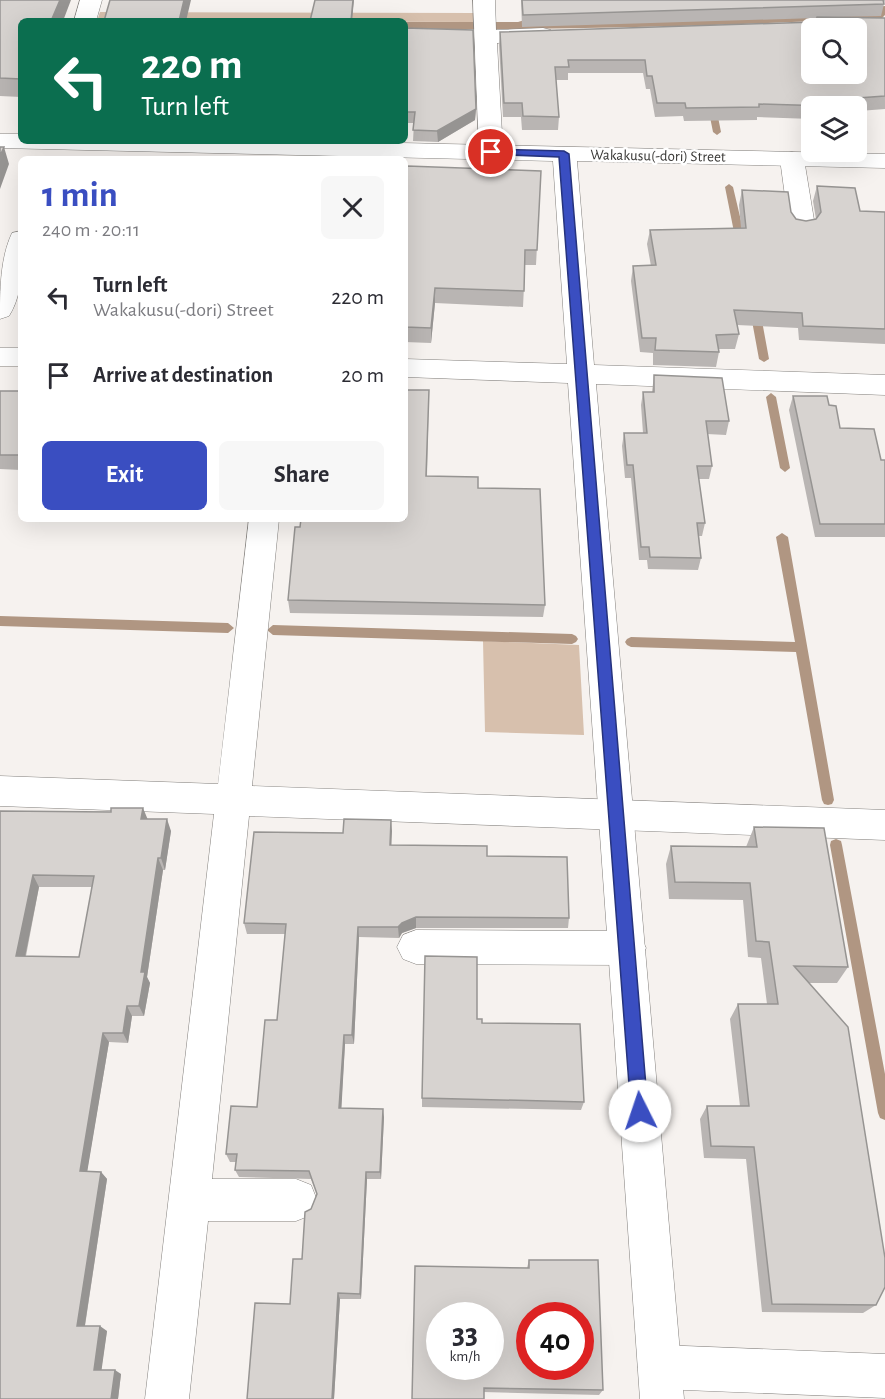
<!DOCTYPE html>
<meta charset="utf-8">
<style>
:root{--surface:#fff;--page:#f7f7f7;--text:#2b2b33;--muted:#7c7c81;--accent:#3a4ec1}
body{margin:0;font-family:"Alegreya Sans",sans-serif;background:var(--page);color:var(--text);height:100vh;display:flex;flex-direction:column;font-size:22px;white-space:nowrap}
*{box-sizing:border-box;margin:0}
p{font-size:20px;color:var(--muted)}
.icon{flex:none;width:33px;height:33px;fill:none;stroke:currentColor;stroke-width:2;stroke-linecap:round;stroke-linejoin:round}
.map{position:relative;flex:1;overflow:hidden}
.panel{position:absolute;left:18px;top:156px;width:390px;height:366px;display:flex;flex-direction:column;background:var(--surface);border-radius:9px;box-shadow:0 6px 24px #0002}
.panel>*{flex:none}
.banner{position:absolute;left:18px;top:18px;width:390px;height:126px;border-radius:9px;box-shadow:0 6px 24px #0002;background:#0b6e4f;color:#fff;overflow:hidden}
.buttons{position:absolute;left:801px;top:18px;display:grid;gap:12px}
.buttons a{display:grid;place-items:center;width:66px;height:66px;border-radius:9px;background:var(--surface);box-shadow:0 6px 24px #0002;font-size:30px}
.speed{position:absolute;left:426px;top:1302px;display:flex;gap:12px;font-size:30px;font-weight:700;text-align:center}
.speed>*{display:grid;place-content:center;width:78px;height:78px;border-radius:50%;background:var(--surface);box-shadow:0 6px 24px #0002;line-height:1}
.speed small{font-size:15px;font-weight:400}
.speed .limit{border:9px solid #d22;background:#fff;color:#111}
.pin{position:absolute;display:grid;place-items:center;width:51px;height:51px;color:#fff;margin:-26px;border:3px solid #fff;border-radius:50%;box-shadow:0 2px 6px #0007}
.me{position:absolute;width:66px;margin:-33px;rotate:356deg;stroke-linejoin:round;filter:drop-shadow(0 0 4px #0008)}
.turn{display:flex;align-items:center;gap:21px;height:126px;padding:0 24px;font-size:27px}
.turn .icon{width:78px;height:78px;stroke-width:2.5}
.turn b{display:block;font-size:42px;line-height:51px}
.round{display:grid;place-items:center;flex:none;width:63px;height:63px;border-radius:9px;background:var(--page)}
.overview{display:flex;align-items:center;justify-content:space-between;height:102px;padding:0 24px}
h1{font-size:36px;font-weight:600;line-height:45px;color:var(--accent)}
.button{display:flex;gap:12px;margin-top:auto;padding:12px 24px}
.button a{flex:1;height:69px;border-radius:9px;background:var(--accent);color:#fff;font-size:24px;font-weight:600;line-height:69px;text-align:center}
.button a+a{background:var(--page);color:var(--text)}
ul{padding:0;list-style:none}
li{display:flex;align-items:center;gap:18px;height:78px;padding:0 24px}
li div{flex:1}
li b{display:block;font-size:22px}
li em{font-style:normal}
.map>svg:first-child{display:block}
</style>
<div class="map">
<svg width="885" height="1399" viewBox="0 0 885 1399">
<rect width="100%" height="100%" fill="#f6f2ef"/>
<path fill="#d7c0ad" d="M 100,12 L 475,13 L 475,22 L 97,21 Z
M 483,641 L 579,645 L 584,735 L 485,732 Z"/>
<path fill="#b09682" d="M 746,0 L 766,14 L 885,6 L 885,15 L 882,18 C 723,26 564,30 405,29 L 405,22 L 518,22 L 528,19 Z"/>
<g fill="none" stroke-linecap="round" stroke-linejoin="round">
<path fill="#b09682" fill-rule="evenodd" d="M 712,104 L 716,107 L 721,132 L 717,135 L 713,132 L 708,107 Z
M 729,184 L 733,187 L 746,242 L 741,245 L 736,242 L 725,187 Z
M 755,307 L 760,310 L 769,359 L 764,362 L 759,359 L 750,310 Z
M 771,393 L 776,397 L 790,468 L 785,472 L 780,468 L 766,397 Z
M 782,533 L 788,537 L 834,800 L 832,804 L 828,805 L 824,804 L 822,800 L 796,652 L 631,647 L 627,645 L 625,642 L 627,639 L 631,637 L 795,642 L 776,537 Z
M 0,616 L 228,623 L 234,628 L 228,633 L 0,626 Z
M 273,625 L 572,634 L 576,636 L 578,639 L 576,642 L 572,644 L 273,635 L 267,630 Z
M 836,839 L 841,841 L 842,845 L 885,1074 L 885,1120 L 880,1118 L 878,1113 L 830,845 L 831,841 Z"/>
<g stroke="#83807d" stroke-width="1">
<path id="minor" d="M 80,0 L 102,0 L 96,21 L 74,21 Z
M 473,0 L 495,0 L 496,30 L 543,28 L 551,30 L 554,35 L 551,40 L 497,43 L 503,152 L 499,157 L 491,159 L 483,157 L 479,152 Z
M 792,152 L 800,154 L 804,159 L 815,226 L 811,232 L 802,234 L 793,232 L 789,226 L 780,159 L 784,154 Z
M 249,519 L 279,519 L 252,786 L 885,810 L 885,840 L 249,816 L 212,1179 L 296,1179 L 311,1185 L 317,1200 L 311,1215 L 296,1221 L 208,1221 L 189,1399 L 145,1399 L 214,814 L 0,806 L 0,776 L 218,784 Z
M 416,930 L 627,931 L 640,936 L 646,948 L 640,960 L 627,965 L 416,964 L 403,959 L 397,947 L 403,935 Z
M 660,1345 L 885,1354 L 885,1398 L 660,1389 L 644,1383 L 638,1367 L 644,1351 Z"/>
</g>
<g stroke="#83807d" stroke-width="1">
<path id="tertiary" d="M 0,134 L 21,134 L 21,141 L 315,141 L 885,154 L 885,168 L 577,161 L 594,365 L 885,375 L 885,395 L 596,384 L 684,1399 L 640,1399 L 568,383 L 405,377 L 405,359 L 567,364 L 553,161 L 0,148 Z
M 21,231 C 21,259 25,291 9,316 L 0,319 C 0,291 0,258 12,233 Z
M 0,348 L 21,348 L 21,366 L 0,366 Z"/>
</g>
<use href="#minor" fill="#fff" fill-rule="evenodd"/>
<use href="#tertiary" fill="#fff" fill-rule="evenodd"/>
</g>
<path fill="#b9b5b3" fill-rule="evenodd" d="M 0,0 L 21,21 L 21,97 L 0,96 Z
M 521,0 L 885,0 L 881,16 L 837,17 L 885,18 L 885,109 L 859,111 L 856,119 L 856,106 L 812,106 L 812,119 L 757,117 L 757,120 L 684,121 L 683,116 L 655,117 L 650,89 L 646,89 L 643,73 L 568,73 L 568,80 L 556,80 L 559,117 L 558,130 L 522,130 L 521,117 L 503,117 L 499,45 L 500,32 L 815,22 L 817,18 L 522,27 Z
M 405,28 L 476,109 L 475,120 L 438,142 L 413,141 L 414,123 L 405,123 Z
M 541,171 L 536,265 L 525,265 L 523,307 L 435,303 L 431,343 L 405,342 L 405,183 Z
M 817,186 L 860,211 L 885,212 L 885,344 L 799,340 L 798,328 L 737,325 L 739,334 L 735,349 L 719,349 L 719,352 L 716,367 L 653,365 L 653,353 L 640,352 L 631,281 L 633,266 L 651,266 L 647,244 L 650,230 L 741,228 L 739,205 L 742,190 L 791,212 L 796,219 L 806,221 L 816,219 L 813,201 Z
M 654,375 L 729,421 L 726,435 L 707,434 L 712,466 L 709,479 L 699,479 L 705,523 L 702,536 L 699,536 L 701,558 L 698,570 L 648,569 L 647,560 L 639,560 L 631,478 L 625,478 L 622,446 L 624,433 L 643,433 L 641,405 L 643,392 L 652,392 Z
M 429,390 L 427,476 L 478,488 L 545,605 L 543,617 L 290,613 L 288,600 L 405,519 Z
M 0,391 L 21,391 L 21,470 L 0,469 Z
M 793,396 L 829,405 L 840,428 L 881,460 L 885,460 L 885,537 L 815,537 L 789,410 Z
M 0,811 L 147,819 L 171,831 L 165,870 L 163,870 L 147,977 L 150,983 L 144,1016 L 132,1016 L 128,1043 L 109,1042 L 87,1171 L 101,1172 L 107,1179 L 85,1326 L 107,1331 L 101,1370 L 121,1374 L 118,1399 L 0,1399 ZM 39,887 L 92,887 L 79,957 L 26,956 Z
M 391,820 L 391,845 L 487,856 L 569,918 L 568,928 L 416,928 L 402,933 L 399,938 L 359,937 L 354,1044 L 345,1044 L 341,1108 L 384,1117 L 381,1179 L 367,1179 L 361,1299 L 340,1299 L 334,1399 L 247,1399 L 290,1304 L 302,1259 L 311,1209 L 317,1194 L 311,1179 L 239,1177 L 235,1170 L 236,1162 L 230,1162 L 226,1154 L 257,1107 L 277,1020 L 285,934 L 247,934 L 244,923 L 343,833 Z
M 754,827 L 848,967 L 837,983 L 808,983 L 876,1305 L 863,1313 L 762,1312 L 746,1159 L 704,1158 L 700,1119 L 707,1106 L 740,1106 L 730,1019 L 738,1004 L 767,1004 L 761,958 L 748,957 L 743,900 L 669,899 L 666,864 L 671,846 L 746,847 Z
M 482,1023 L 584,1102 L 581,1110 L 422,1107 L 422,1098 Z
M 529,1260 L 603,1390 L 599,1395 L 484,1392 L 412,1399 L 527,1268 Z"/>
<path fill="#969492" d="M 60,0 L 71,0 L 63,21 L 51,21 Z
M 184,0 L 191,0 L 186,21 L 179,21 Z
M 353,0 L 354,0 L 352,21 L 351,21 Z
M 476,109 L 475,120 L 438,142 L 437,131 Z
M 4,147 L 9,164 L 0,189 L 0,156 Z
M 435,288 L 435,303 L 431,343 L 431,328 Z
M 143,808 L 148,820 L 141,819 Z
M 167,819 L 171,831 L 165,870 L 161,858 Z
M 391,820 L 392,831 L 391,856 L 390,845 Z
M 158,858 L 163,870 L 147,977 L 150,983 L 144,1016 L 139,1006 L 141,972 Z
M 33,875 L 39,887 L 23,967 L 16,956 Z
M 416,917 L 416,928 L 402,933 L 399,938 L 398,927 L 402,923 Z
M 358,927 L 359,937 L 354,1044 L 352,1035 Z
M 127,1006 L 132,1016 L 128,1043 L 123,1033 Z
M 103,1033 L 109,1042 L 86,1179 L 80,1171 Z
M 344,1035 L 345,1044 L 341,1116 L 339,1108 Z
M 383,1109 L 384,1117 L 381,1179 L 380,1172 Z
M 101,1172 L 107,1179 L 84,1331 L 77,1326 Z
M 366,1172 L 367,1179 L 361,1299 L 360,1294 Z
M 338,1293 L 340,1299 L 334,1399 L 332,1399 Z
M 100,1326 L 107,1331 L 101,1374 L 94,1370 Z
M 115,1370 L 121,1374 L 118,1399 L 111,1399 Z"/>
<path fill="#d7d3d0" stroke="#969492" stroke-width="1.5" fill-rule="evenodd" d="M 0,0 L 60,0 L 51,21 L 21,21 L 21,79 L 0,78 Z
M 110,0 L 184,0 L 179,21 L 104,21 Z
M 315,0 L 353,0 L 351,21 L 310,21 Z
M 522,0 L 883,0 L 884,4 L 523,15 Z
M 817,17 L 885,18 L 885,96 L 858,98 L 860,107 L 759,104 L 759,107 L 686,108 L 685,103 L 657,103 L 652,76 L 647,76 L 645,60 L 568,60 L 569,67 L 555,67 L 559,117 L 523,116 L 522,103 L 504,103 L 500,32 L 815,22 ZM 812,28 L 856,28 L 856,74 L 812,74 Z
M 405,28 L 473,30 L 476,109 L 437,131 L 413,130 L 415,112 L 405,112 Z
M 0,147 L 4,147 L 0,156 Z
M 407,166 L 541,171 L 537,250 L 525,250 L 524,291 L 435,288 L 431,328 L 405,327 L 405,183 Z
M 817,186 L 855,188 L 860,211 L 885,212 L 885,329 L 803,326 L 802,313 L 734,310 L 739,334 L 716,335 L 719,352 L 655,350 L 656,338 L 642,338 L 633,266 L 656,265 L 650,230 L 746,228 L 742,190 L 788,192 L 791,212 L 796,219 L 806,221 L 816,219 L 821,212 Z
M 654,375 L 722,378 L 729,421 L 706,421 L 712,466 L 697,466 L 705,523 L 697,523 L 701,558 L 650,557 L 649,547 L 641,547 L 633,465 L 627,465 L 624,433 L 647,433 L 643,392 L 654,392 Z
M 405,390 L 429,390 L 426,476 L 478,477 L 478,488 L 540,489 L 545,605 L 288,600 L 295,527 L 300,527 L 301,519 L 405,519 Z
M 0,391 L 21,391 L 21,455 L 0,455 Z
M 793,396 L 827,396 L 829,405 L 836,406 L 840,428 L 874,429 L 881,460 L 885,460 L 885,524 L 820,524 Z
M 111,808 L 143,808 L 141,819 L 167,819 L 161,858 L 158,858 L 141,972 L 145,972 L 139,1006 L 127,1006 L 123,1033 L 103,1033 L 80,1171 L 101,1172 L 77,1326 L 100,1326 L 94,1370 L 115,1370 L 111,1399 L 0,1399 L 0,811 L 111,812 ZM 33,875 L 94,876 L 79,957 L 16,956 Z
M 344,819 L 391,820 L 390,845 L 487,846 L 487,856 L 567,857 L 569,918 L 416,917 L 402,923 L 398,927 L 358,927 L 352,1035 L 344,1035 L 339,1108 L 383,1109 L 380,1172 L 366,1172 L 360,1294 L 338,1293 L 332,1399 L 247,1399 L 255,1303 L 290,1304 L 293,1259 L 302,1259 L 305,1212 L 311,1209 L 317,1194 L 309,1171 L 235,1170 L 237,1154 L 226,1154 L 231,1106 L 257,1107 L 265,1020 L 277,1020 L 286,924 L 244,923 L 254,832 L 343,833 Z
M 754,827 L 824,828 L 848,967 L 794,966 L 848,1027 L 885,1258 L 885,1287 L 876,1305 L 772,1304 L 754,1147 L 711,1146 L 707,1106 L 749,1106 L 738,1004 L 778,1004 L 769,942 L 756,941 L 750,883 L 675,882 L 671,846 L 757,847 Z
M 425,956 L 477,957 L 477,1019 L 482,1019 L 482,1023 L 580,1024 L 584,1102 L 422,1098 Z
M 529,1260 L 598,1260 L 603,1390 L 484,1388 L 484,1399 L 412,1399 L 415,1266 L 529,1268 ZM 440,1316 L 490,1316 L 490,1366 L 440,1366 ZM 530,1316 L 580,1316 L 580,1366 L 530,1366 Z"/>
<path fill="#3a4ec1" stroke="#26337d" stroke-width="1.5" d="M 491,149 L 564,151 L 569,154 L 648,1111 L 646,1117 L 640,1119 L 634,1117 L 631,1111 L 559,157 L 487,154 L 487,150 Z"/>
<g text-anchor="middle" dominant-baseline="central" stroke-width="5" stroke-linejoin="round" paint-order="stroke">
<g font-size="15" fill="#393836" stroke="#fff">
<text transform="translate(658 156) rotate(1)">Wakakusu(-dori) Street</text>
</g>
</g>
</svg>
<div class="buttons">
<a><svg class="icon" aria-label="search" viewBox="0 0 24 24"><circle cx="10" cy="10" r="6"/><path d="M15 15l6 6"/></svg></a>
<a><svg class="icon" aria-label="layers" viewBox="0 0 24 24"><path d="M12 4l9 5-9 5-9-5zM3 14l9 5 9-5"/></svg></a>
</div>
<div class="speed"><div>33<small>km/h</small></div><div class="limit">40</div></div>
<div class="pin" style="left:491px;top:152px;background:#d93025"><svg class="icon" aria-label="arrive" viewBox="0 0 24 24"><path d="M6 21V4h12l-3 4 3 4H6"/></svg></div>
<svg class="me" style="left:640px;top:1111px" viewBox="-20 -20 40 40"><circle r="19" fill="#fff"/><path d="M0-13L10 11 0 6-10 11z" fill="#3a4ec1"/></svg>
<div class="banner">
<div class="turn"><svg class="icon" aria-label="left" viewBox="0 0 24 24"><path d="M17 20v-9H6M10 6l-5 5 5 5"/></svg><div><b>220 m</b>Turn left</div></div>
</div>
<section class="panel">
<div class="overview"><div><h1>1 min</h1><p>240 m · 20:11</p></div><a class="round"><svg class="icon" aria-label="close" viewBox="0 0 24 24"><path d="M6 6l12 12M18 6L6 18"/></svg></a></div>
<ul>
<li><svg class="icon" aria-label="left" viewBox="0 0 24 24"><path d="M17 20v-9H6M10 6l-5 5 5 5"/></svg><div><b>Turn left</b><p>Wakakusu(-dori) Street</p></div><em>220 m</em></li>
<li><svg class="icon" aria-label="arrive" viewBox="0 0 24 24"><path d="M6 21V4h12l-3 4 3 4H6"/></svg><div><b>Arrive at destination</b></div><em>20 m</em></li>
</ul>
<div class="button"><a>Exit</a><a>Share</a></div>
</section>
</div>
